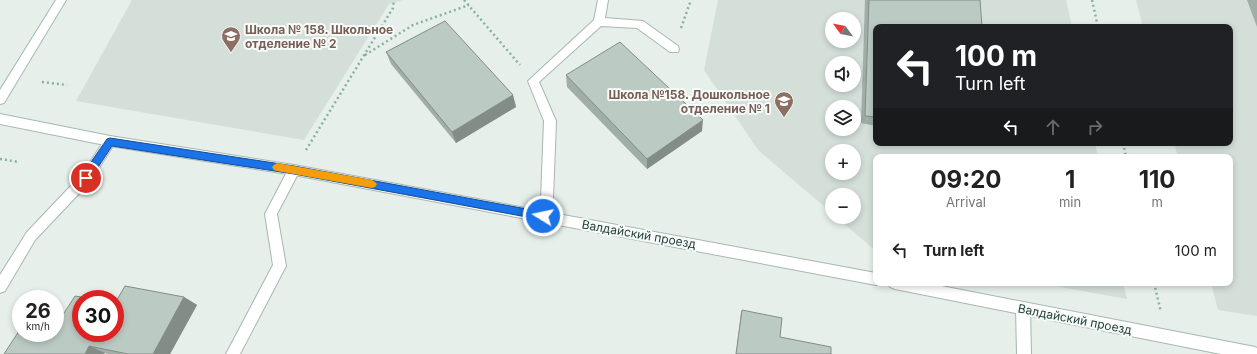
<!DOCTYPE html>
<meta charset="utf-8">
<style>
:root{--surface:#fff;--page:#f2f2f2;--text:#222;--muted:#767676}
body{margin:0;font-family:Inter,sans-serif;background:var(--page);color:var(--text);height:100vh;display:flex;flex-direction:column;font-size:15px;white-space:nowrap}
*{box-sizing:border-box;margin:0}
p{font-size:13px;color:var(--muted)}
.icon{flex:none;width:22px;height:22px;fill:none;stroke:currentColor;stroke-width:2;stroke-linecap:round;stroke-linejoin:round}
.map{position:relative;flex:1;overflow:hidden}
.side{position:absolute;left:873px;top:154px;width:360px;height:132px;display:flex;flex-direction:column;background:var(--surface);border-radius:8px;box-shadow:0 2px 6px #0003}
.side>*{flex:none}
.banner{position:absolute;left:873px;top:24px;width:360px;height:122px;border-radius:8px;box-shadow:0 2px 6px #0003;background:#202124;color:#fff;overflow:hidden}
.needle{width:26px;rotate:302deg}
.tools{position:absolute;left:825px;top:12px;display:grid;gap:8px}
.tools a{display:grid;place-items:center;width:36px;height:36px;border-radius:50%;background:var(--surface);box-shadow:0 2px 6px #0003;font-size:20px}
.speed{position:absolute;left:12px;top:290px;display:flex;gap:8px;font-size:20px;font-weight:700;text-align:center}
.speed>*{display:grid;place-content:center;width:52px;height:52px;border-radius:50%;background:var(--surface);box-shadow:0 2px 6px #0003;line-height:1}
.speed small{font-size:10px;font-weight:400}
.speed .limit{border:6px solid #d22;background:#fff;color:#111}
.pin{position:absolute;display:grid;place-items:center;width:34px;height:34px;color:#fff;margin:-17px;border:2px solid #fff;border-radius:50%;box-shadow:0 1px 4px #0007}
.me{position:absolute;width:44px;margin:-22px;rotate:280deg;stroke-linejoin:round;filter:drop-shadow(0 0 3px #0008)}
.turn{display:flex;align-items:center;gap:14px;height:84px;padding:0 16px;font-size:18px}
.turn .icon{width:52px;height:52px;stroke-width:2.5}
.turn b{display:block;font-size:28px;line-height:34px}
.lanes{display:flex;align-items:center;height:38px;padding:0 16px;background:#0003;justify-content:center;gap:20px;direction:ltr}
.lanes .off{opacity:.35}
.eta{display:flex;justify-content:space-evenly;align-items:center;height:68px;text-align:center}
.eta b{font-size:24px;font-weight:700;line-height:28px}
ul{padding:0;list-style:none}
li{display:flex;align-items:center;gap:12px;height:56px;padding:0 16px}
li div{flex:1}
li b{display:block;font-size:15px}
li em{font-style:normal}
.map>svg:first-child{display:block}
</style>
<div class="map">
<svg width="1257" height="354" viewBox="0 0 1257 354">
<rect width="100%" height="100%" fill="#e6efea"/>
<path fill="#d4dfd9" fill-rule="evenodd" d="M 132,0 L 403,0 L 389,4 L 304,140 L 76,101 Z
M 718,0 L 1066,0 L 1072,27 L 876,27 L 876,143 L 1095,143 L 1098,157 L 876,157 L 876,251 L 836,217 L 854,217 L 854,195 L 832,195 L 832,213 L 758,150 L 704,70 ZM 832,19 L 854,19 L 854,41 L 832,41 ZM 832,63 L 854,63 L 854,85 L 832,85 ZM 832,107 L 854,107 L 854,129 L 832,129 ZM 832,151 L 854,151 L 854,173 L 832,173 Z
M 1136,0 L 1257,0 L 1257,316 L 1218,310 L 1211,283 L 1230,283 L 1230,157 L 1178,157 L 1174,143 L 1230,143 L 1230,27 L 1143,27 Z
M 1038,283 L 1123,283 L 1127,299 Z"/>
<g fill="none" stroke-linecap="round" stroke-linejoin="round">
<g stroke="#a8b7b1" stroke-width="2">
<path id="lane" d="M 598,0 L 608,0 L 605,18 L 643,21 L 678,46 L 679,49 L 678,52 L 670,52 L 637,28 L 601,26 L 539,82 L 556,121 L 553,199 L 547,220 L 543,221 L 539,220 L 537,216 L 541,199 L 544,121 L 528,81 L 594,20 Z
M 110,136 L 114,138 L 116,141 L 90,182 L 35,240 L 5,291 L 0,293 L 0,275 L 27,232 L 82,174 L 106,138 Z
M 294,165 L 298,166 L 300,170 L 277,214 L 286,266 L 240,354 L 226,354 L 273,265 L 265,214 L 290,166 Z
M 1023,302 L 1028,303 L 1030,308 L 1031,354 L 1017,354 L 1016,308 L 1018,303 Z"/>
</g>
<g stroke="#a8b7b1" stroke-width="2">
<path id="street" d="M 0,114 L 110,136 L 294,165 L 876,273 L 876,283 L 881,283 L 876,285 L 294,175 L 110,146 L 0,124 Z
M 888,283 L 926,283 L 1255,347 L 1257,348 L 1257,354 L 1221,354 L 895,289 L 890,287 Z"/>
</g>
<g stroke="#a4bab2" stroke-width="2">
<path id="secondary" d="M 56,0 L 66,0 L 4,103 L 0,104 L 0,90 Z"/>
</g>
<path stroke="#86b2a3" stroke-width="2.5" stroke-dasharray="2 3" stroke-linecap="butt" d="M 464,0 L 520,65
M 1092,0 L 1098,27
M 681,28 L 691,0
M 365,55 L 413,25 L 469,5
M 42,82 L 67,85
M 1123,143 L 1126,157
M 306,150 L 393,8 L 394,0
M 0,159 L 19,162
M 1154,283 L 1161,312"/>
<use href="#lane" fill="#fff" fill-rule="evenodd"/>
<use href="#street" fill="#fff" fill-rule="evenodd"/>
<use href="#secondary" fill="#fff" fill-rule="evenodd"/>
</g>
<path fill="#a1aea8" d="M 865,0 L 980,0 L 876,27 L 876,126 L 861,123 Z
M 1247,0 L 1257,0 L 1257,27 Z
M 386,52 L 513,95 L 516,107 L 456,143 L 391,64 Z
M 566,75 L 702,131 L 647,169 L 567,87 Z
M 184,297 L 197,305 L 170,354 L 108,354 L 48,337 L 81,333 Z
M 742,310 L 780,337 L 831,354 L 736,354 L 741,313 Z"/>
<path fill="#838d88" d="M 513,95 L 516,107 L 456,143 L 452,132 Z
M 703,120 L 702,131 L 647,169 L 647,159 Z
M 184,297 L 197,305 L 170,354 L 153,354 Z
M 89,346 L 105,353 L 104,354 L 85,354 Z"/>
<path fill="#bbcac3" stroke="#838d88" d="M 869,0 L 980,0 L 982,27 L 876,27 L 876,117 L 865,116 Z
M 445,21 L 513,95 L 452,132 L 386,52 Z
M 620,42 L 703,120 L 647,159 L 566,75 Z
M 125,286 L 184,297 L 153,354 L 128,354 L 89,346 L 85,354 L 4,354 L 19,331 L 21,332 L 21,333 L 27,333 L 48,337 L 51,333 L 55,333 L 55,327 L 75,296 L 93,299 L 81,299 L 81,333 L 115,333 L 115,303 Z
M 742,310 L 782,318 L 780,337 L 831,347 L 831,354 L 736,354 Z"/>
<path fill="#1a73e8" stroke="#114b97" d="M 110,138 L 294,166 L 543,212 L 546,213 L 548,216 L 546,219 L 543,220 L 294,174 L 112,146 L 89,181 L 82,181 L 81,178 L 82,175 L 107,139 Z"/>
<path fill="#f59e0b" d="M 277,163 L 372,180 L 375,182 L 377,184 L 375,187 L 372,188 L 277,171 L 274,170 L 272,167 L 274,165 Z"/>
<defs>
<g id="school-pin" transform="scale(1)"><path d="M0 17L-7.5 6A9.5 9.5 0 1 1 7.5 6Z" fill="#8d6e63" stroke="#f7fbf9"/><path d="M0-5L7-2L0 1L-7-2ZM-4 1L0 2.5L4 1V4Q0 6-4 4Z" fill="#fff"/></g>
</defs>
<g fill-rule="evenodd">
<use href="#school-pin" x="231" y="36"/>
<use href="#school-pin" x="784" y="101"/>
</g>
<g text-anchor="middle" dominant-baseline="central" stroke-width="4" stroke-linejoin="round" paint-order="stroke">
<g font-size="12" font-weight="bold" fill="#785e54" stroke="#f7fbf9" text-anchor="start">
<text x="245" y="29">Школа № 158. Школьное<tspan x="245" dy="14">отделение № 2</tspan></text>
<text x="770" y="94" text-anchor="end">Школа №158. Дошкольное<tspan x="770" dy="14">отделение № 1</tspan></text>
</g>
<g font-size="12" fill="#244139" stroke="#f7fbf9">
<text transform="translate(639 234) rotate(10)">Валдайский проезд</text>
<text transform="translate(1075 319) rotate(11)">Валдайский проезд</text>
</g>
</g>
</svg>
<div class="tools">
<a><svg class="needle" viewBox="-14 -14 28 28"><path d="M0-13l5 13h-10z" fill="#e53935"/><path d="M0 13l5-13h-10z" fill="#767676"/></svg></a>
<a><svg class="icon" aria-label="sound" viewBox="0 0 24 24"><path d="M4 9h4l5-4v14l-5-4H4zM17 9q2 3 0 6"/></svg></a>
<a><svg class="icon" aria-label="layers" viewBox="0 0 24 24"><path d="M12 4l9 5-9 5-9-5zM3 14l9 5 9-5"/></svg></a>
<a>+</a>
<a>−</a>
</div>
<div class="speed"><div>26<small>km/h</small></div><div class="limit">30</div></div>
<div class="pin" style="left:86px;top:178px;background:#d93025"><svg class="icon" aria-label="arrive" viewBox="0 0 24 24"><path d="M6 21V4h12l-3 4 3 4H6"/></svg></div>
<svg class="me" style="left:543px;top:216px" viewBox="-20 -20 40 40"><circle r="17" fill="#1a73e8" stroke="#fff" stroke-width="3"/><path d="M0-11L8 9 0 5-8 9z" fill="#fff"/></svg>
<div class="banner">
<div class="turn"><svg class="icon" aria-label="left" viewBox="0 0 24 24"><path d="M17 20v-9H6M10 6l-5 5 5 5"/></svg><div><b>100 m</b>Turn left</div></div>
<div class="lanes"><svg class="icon" aria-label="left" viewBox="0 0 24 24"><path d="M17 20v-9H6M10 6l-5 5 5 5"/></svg><svg class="icon off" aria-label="ahead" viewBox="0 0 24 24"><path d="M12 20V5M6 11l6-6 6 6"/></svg><svg class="icon off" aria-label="right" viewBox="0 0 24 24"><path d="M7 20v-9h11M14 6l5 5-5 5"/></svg></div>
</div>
<section class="side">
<div class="eta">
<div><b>09:20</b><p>Arrival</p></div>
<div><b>1</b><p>min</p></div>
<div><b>110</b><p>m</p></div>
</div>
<ul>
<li><svg class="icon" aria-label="left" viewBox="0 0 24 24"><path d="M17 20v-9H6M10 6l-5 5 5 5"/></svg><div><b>Turn left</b></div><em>100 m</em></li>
</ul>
</section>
</div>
